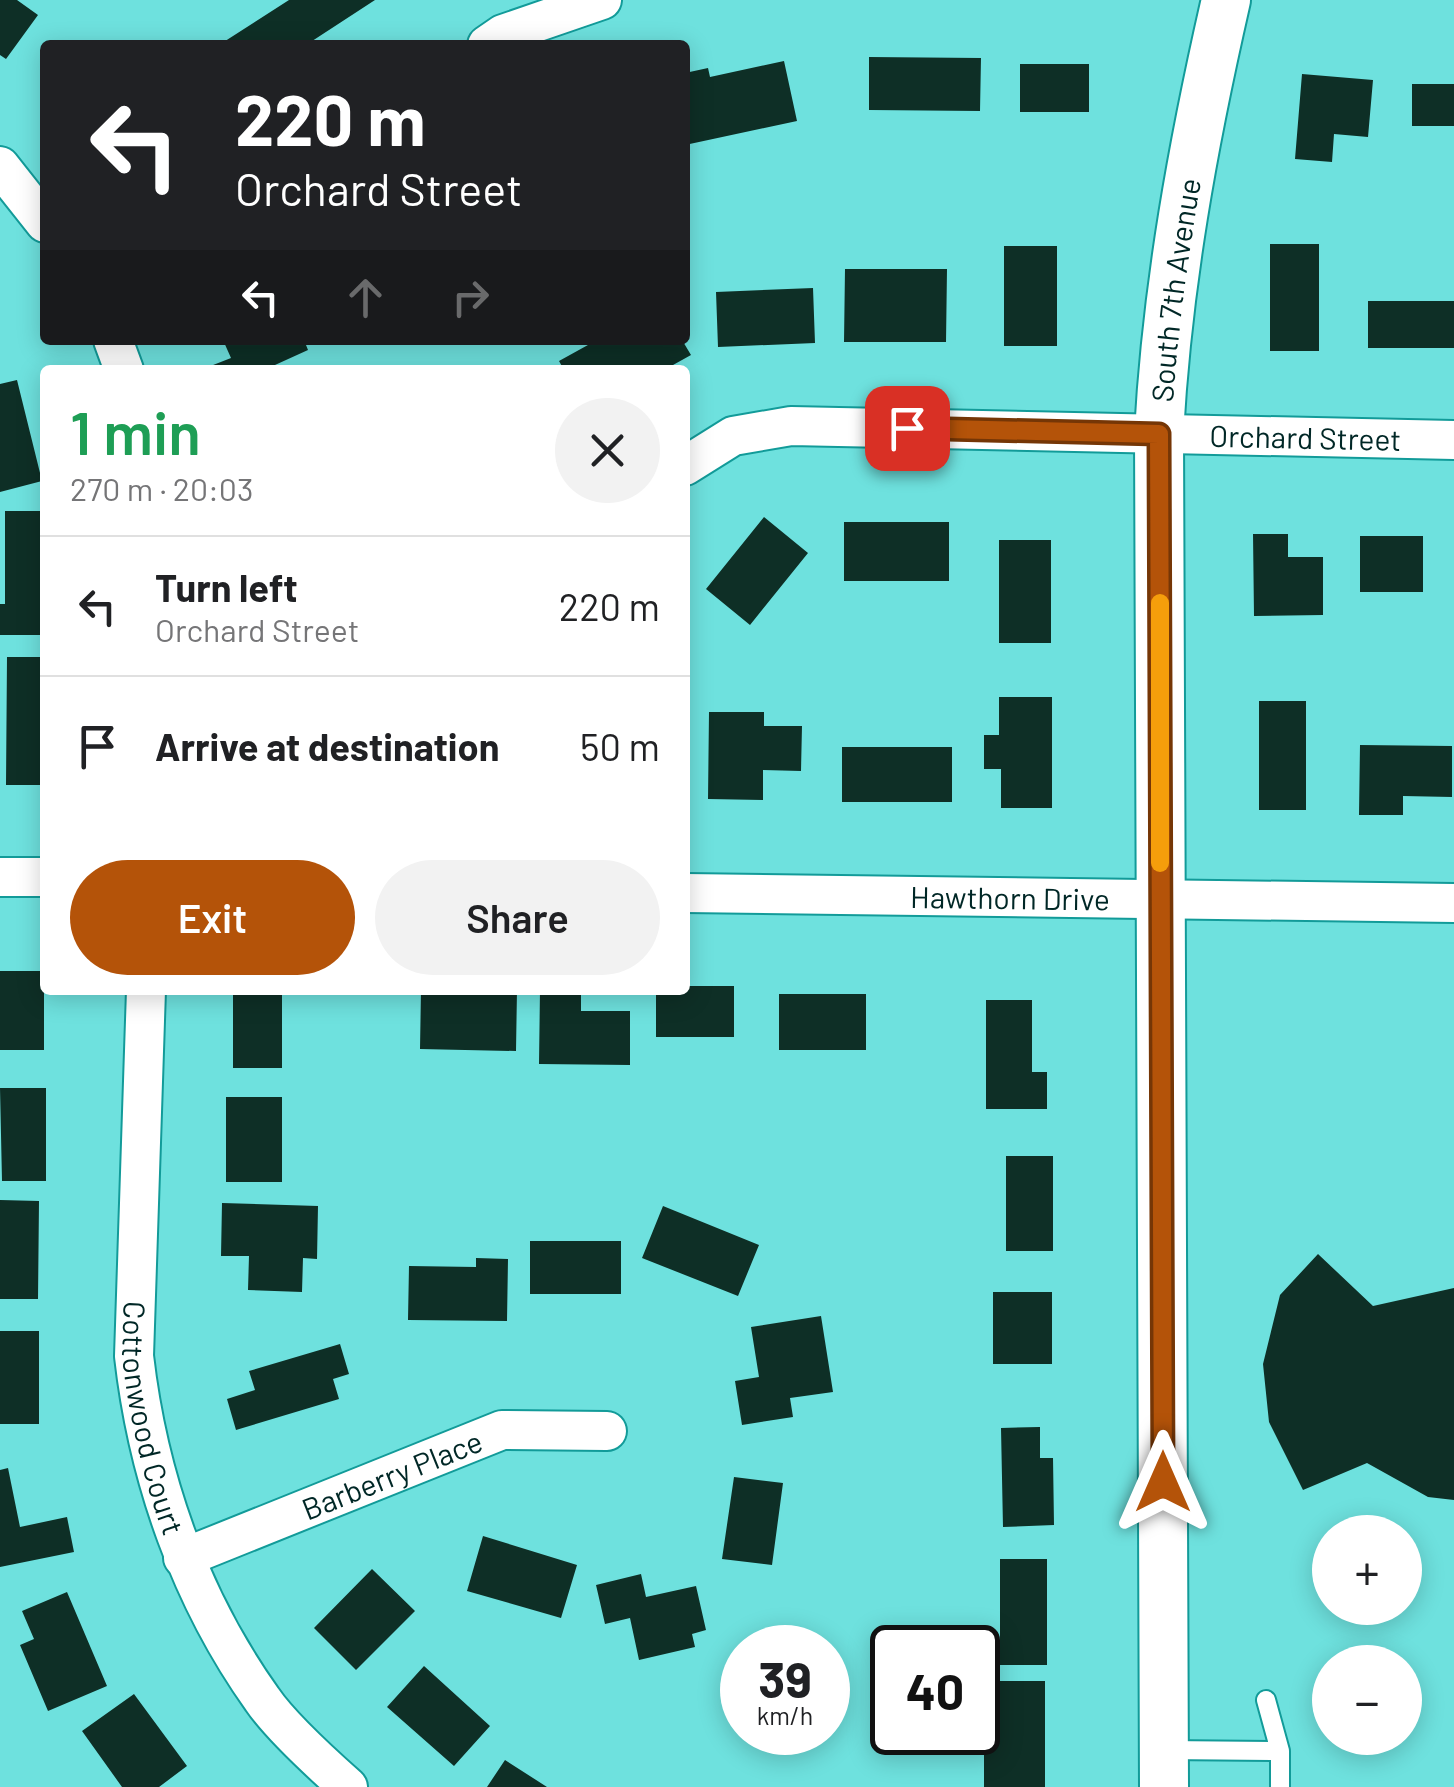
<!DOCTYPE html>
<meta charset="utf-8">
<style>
:root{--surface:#fff;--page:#f2f2f2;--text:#202124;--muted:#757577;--line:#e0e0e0;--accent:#b45309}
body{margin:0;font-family:Barlow,sans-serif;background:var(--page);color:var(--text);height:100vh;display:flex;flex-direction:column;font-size:38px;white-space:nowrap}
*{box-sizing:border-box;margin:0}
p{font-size:32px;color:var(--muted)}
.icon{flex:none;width:55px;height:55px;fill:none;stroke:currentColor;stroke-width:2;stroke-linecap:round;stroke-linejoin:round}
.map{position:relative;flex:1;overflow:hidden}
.details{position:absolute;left:40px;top:365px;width:650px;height:630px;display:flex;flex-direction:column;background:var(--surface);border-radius:10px;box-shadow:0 5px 25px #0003}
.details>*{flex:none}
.banner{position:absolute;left:40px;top:40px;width:650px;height:305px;border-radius:10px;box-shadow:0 5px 25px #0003;background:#202124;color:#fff;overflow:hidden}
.controls{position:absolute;left:1312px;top:1515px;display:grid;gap:20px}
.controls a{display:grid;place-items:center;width:110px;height:110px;border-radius:50%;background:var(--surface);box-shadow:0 5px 25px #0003;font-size:50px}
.speed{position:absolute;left:720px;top:1625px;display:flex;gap:20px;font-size:50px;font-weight:700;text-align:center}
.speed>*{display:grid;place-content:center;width:130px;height:130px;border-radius:50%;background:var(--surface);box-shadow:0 5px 25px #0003;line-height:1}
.speed small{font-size:25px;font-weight:400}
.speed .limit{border:5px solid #111;border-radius:15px;background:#fff;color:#111}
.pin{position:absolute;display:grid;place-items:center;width:85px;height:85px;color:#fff;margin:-42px;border-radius:20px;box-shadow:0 5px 15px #0006}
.me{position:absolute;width:110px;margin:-55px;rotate:0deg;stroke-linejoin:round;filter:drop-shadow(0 0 8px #0008)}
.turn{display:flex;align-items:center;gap:35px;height:210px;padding:0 30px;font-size:45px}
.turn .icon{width:130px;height:130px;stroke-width:2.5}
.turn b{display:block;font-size:70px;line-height:85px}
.lanes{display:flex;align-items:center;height:95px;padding:0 30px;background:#0003;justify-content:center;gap:50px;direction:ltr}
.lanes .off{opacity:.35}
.round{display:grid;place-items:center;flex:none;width:105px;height:105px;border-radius:52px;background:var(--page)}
.head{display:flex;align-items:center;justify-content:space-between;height:170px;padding:0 30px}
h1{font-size:60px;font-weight:600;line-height:75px;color:#1e9e55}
.primary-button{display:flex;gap:20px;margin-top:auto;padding:20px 30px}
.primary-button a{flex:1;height:115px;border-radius:60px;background:var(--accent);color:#fff;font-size:40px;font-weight:600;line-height:115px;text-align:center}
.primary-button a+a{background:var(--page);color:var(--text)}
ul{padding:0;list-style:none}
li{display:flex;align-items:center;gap:30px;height:140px;padding:0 30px;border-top:2px solid var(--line)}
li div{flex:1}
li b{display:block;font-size:38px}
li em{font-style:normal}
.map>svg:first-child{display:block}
</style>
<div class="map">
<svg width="1454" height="1787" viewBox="0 0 1454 1787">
<rect width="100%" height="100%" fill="#6ee1de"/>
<path fill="#0e2f26" d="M 0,0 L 17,0 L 38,15 L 6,59 L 0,55 Z
M 289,0 L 375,0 L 306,45 L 219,45 Z
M 869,57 L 981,58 L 980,111 L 869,110 Z
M 784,61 L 797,121 L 685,145 L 685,73 L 708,68 L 710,77 Z
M 1020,64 L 1089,64 L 1089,112 L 1020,112 Z
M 1302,74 L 1373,80 L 1368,137 L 1334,134 L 1332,162 L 1295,159 Z
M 1412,84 L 1454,84 L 1454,126 L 1412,126 Z
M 1270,244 L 1319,244 L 1319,351 L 1270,351 Z
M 1004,246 L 1057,246 L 1057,346 L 1004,346 Z
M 845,269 L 947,269 L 946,342 L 844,342 Z
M 813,288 L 815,343 L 718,347 L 716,292 Z
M 1368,301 L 1454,301 L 1454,348 L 1368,348 Z
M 223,340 L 304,340 L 308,350 L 264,370 L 209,370 L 208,367 L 231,358 Z
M 597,340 L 682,340 L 691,355 L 664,370 L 564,370 L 559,361 Z
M 17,380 L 42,481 L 0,492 L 0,384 Z
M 5,511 L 45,511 L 45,635 L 0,635 L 0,604 L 5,604 Z
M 764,517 L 808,553 L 750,625 L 706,589 Z
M 844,522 L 949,522 L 949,581 L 844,581 Z
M 1253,534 L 1288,534 L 1288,557 L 1323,557 L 1323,615 L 1254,616 Z
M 1360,536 L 1423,536 L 1423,592 L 1360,592 Z
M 999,540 L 1051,540 L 1051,643 L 999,643 Z
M 7,657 L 45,657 L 45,785 L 6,785 Z
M 999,697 L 1052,697 L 1052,808 L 1001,808 L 1001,769 L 984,769 L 984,735 L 999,735 Z
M 1259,701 L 1306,701 L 1306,810 L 1259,810 Z
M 709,712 L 764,712 L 764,726 L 802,726 L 801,771 L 763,770 L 763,800 L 708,799 Z
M 1360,745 L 1452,746 L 1452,797 L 1403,796 L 1403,815 L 1359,815 Z
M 842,747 L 952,747 L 952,802 L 842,802 Z
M 0,971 L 44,971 L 44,1050 L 0,1050 Z
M 685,986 L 734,986 L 734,1037 L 656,1037 L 656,990 L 685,990 Z
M 233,990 L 282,990 L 282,1068 L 233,1068 Z
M 421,990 L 517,990 L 516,1051 L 420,1049 Z
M 540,990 L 581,990 L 581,1011 L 630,1011 L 630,1065 L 539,1064 Z
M 779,994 L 866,994 L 866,1050 L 779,1050 Z
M 986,1000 L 1032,1000 L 1032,1072 L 1047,1072 L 1047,1109 L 986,1109 Z
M 0,1088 L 46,1088 L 46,1181 L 2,1181 Z
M 226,1097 L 282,1097 L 282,1182 L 226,1182 Z
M 1006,1156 L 1053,1156 L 1053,1251 L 1006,1251 Z
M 0,1200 L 39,1201 L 38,1299 L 0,1299 Z
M 222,1203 L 318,1206 L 317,1259 L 303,1258 L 302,1292 L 248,1290 L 249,1256 L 221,1256 Z
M 663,1206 L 759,1245 L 738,1296 L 642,1258 Z
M 530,1241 L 621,1241 L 621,1294 L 530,1294 Z
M 1318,1254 L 1373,1306 L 1454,1288 L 1454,1500 L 1428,1497 L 1367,1463 L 1303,1490 L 1269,1422 L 1263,1364 L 1280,1295 Z
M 476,1258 L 508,1259 L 507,1321 L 408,1320 L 409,1266 L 476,1267 Z
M 993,1292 L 1052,1292 L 1052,1364 L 993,1364 Z
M 821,1316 L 833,1392 L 790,1398 L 793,1417 L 742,1425 L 735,1381 L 759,1377 L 751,1327 Z
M 0,1331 L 39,1331 L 39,1424 L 0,1424 Z
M 340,1344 L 349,1374 L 333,1379 L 339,1399 L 236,1430 L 227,1399 L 255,1390 L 249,1371 Z
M 1040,1427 L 1040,1458 L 1053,1458 L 1054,1525 L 1003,1527 L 1001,1428 Z
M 8,1468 L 20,1527 L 67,1517 L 74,1552 L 0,1567 L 0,1470 Z
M 734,1477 L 783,1483 L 772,1565 L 722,1559 Z
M 483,1536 L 577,1565 L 561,1618 L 467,1591 Z
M 1000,1559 L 1047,1559 L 1047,1665 L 1000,1665 Z
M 372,1569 L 415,1611 L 356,1670 L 314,1628 Z
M 641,1574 L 646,1597 L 696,1586 L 706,1630 L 692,1634 L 695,1647 L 639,1660 L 630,1618 L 605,1624 L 596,1585 Z
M 67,1592 L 107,1686 L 48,1711 L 20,1645 L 34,1639 L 22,1611 Z
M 424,1666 L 490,1726 L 454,1766 L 387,1707 Z
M 996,1681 L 1045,1681 L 1045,1787 L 984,1787 L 984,1745 L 996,1745 Z
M 134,1694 L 187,1766 L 159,1787 L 122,1787 L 82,1731 Z
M 505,1760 L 547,1787 L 487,1787 Z"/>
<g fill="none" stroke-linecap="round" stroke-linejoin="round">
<g stroke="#129b99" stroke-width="22">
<path id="service" d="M 1266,1700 L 1280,1751 L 1280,1787
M 1165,1750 L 1280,1751"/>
</g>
<g stroke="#129b99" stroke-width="42">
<g id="minor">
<path d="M 487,45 L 503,34 L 602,0"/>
<path d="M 0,166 L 45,223"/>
<path d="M 113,340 L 124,370"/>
<path id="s1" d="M 685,466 L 733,436 L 791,426 L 1454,440"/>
<path d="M 0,877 L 45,877"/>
<path id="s2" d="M 685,893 L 1454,903"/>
<path id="s3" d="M 146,990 L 134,1356 C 148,1478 190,1598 262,1699 C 281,1727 322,1764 348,1787"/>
<path id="s4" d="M 183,1558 L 502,1430 L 607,1431"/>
</g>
</g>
<g stroke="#129b99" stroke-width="52">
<g id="tertiary">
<path id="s5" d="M 1164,1787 L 1159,433 C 1167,286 1193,144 1226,0"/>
</g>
</g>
<use href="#service" stroke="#fff" stroke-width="18"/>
<use href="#minor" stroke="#fff" stroke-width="38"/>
<use href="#tertiary" stroke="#fff" stroke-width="48"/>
</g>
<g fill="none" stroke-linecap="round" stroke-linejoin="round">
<g stroke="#753606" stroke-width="25">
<path id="route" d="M 907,428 L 1159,434 L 1163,1482"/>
</g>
<use href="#route" stroke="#b45309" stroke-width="18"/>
<path stroke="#f59e0b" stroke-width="18" d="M 1160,603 L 1160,863"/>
</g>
<g text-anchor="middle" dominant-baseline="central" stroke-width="10" stroke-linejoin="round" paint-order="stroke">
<g font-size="30" fill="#002726" stroke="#c4f7f5">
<text stroke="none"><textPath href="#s5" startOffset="1498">South 7th Avenue</textPath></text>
<text stroke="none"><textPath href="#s1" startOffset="630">Orchard Street</textPath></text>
<text stroke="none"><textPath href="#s2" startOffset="325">Hawthorn Drive</textPath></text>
<text stroke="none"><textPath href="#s3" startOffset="430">Cottonwood Court</textPath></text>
<text stroke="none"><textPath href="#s4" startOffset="225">Barberry Place</textPath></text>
</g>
</g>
</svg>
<div class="controls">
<a>+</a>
<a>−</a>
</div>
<div class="speed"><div>39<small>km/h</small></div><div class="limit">40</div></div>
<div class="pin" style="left:907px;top:428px;background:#d93025"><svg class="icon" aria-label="arrive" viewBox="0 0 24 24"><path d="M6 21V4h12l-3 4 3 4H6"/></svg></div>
<svg class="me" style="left:1163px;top:1482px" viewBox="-20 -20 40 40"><path d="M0-17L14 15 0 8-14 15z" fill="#b45309" stroke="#fff" stroke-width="4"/></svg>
<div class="banner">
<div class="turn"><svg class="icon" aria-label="left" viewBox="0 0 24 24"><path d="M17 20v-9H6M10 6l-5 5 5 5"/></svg><div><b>220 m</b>Orchard Street</div></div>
<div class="lanes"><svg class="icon" aria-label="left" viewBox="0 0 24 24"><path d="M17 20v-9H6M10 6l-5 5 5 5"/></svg><svg class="icon off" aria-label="ahead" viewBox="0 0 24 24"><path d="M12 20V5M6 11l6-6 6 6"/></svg><svg class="icon off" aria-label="right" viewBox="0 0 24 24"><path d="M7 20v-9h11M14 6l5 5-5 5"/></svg></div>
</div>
<section class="details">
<div class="head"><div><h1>1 min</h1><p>270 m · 20:03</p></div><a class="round"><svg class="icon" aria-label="close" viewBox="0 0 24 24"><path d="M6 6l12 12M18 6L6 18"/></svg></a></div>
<ul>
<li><svg class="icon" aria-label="left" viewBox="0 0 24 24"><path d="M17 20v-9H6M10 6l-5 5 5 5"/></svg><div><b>Turn left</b><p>Orchard Street</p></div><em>220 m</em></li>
<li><svg class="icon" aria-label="arrive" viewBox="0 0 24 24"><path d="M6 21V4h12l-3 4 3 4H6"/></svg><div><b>Arrive at destination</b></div><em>50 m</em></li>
</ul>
<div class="primary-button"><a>Exit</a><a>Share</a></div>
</section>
</div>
